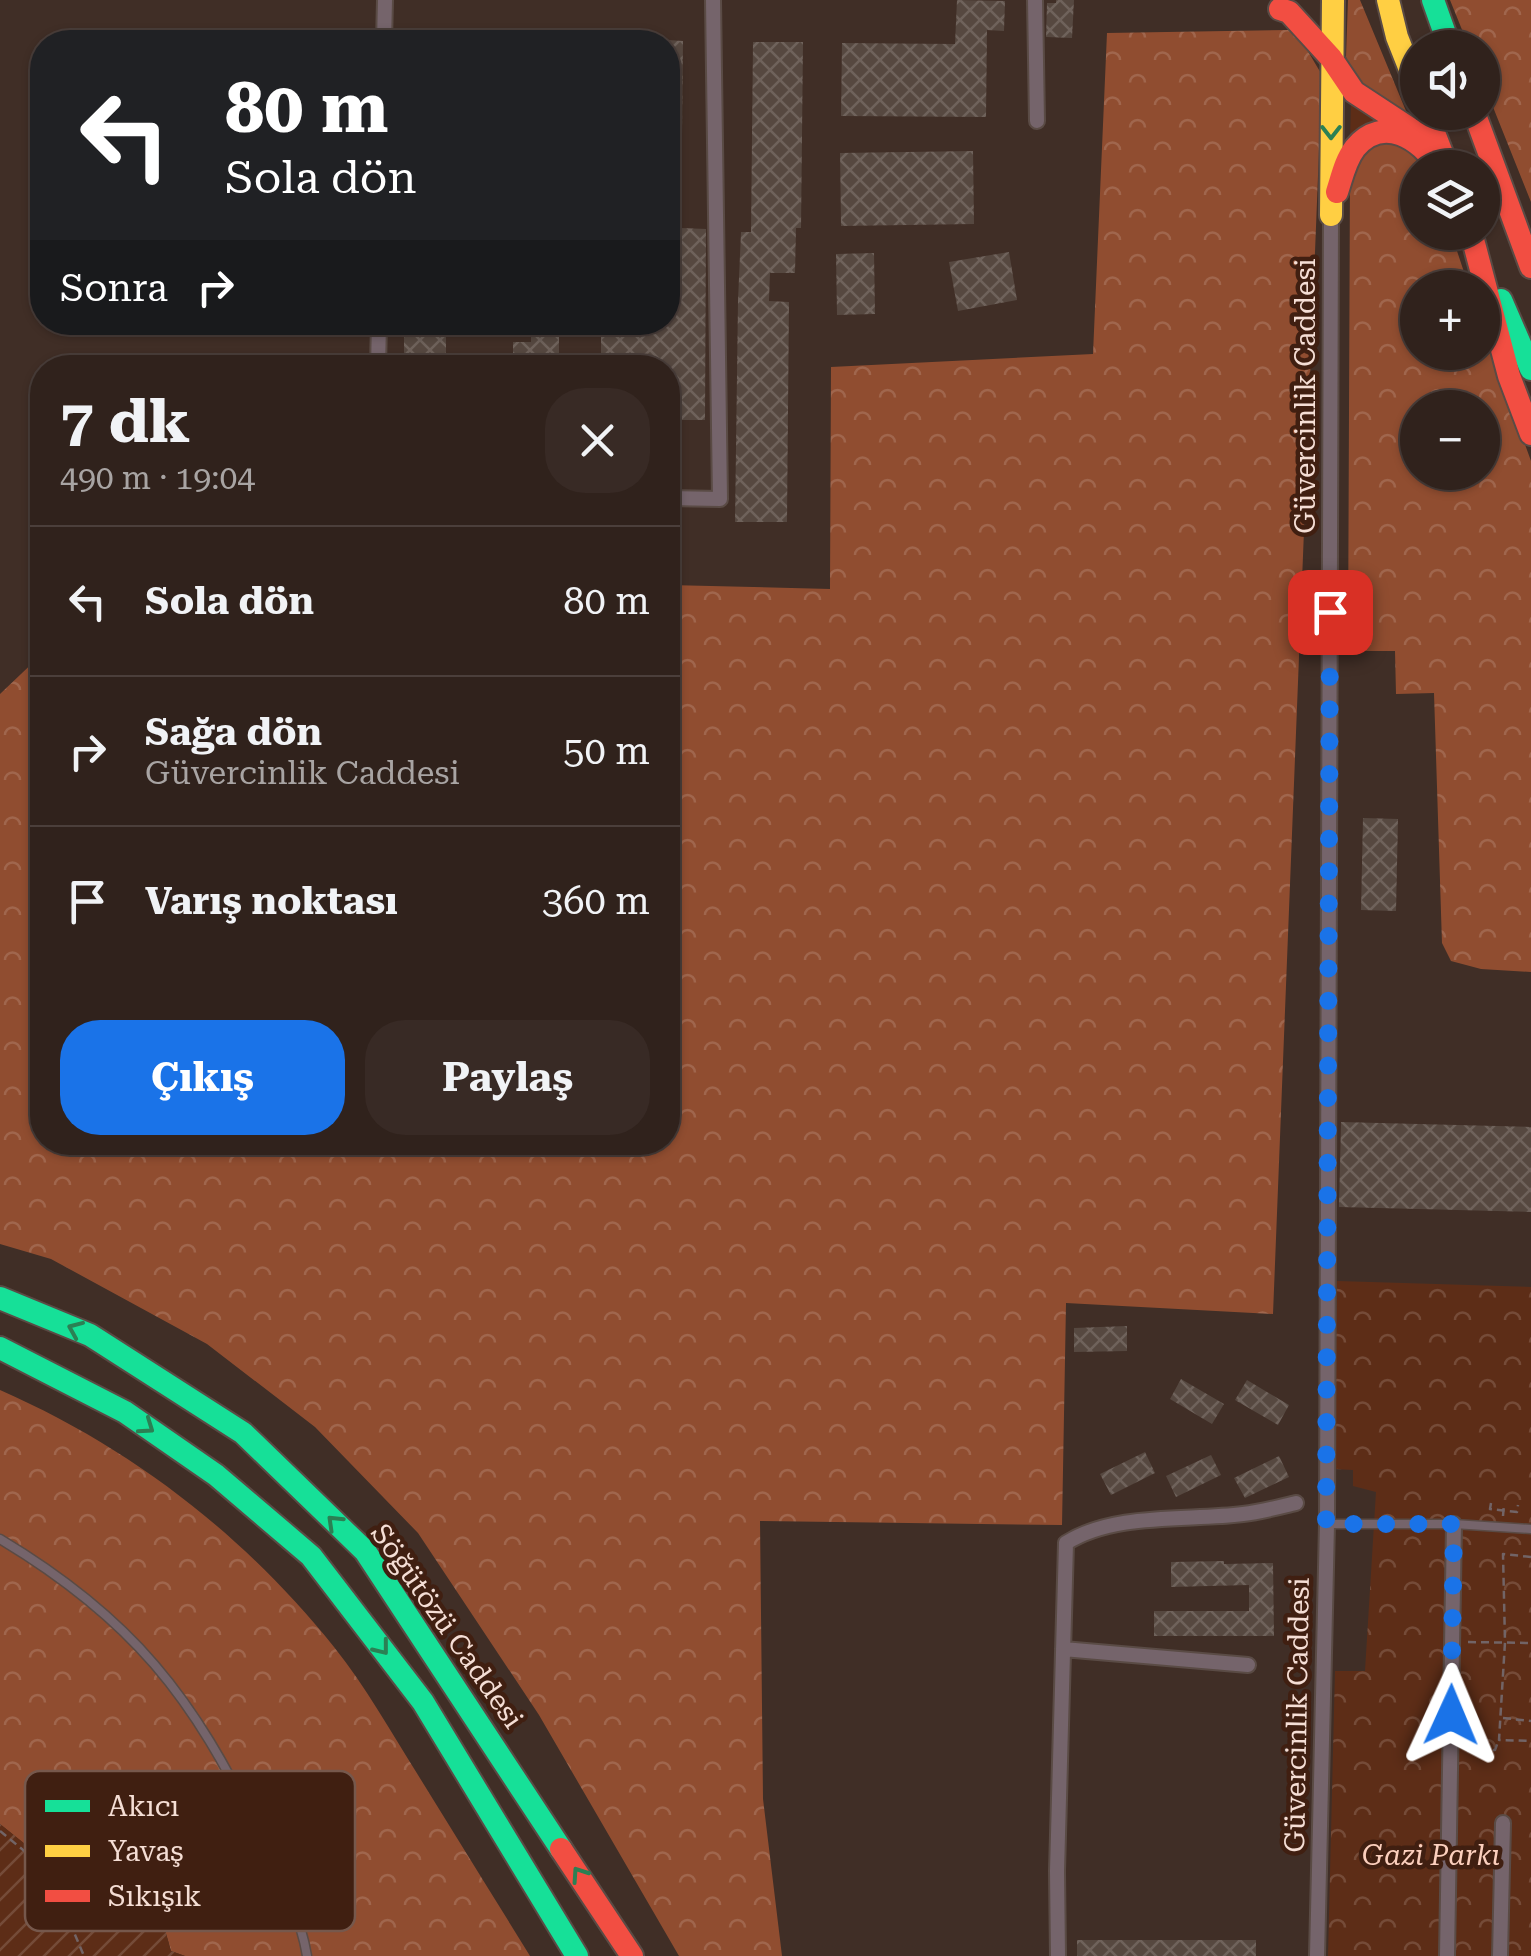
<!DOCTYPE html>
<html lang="tr">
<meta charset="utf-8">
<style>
:root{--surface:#30221c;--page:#382a25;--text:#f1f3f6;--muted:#a8a4a3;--line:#4b3f3b;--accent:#1a73e8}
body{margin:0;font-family:"Roboto Serif",serif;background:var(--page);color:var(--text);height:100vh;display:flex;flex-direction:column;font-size:38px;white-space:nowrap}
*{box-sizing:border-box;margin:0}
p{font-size:32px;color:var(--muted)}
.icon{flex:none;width:55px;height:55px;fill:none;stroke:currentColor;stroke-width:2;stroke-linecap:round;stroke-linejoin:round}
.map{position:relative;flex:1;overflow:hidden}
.details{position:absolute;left:30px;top:355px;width:650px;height:800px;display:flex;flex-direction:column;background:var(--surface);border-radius:40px;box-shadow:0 2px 8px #0004,0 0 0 2px var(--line)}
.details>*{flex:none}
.banner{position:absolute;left:30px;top:30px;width:650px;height:305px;border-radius:40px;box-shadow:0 2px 8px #0004,0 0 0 2px var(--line);background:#202124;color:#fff;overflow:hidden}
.fabs{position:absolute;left:1400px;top:30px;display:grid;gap:20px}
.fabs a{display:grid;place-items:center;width:100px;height:100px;border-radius:50%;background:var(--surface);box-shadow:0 2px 8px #0004,0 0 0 2px var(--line);font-size:50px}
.pin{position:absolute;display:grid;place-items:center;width:85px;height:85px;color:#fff;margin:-42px;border-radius:20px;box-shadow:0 5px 15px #0006}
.me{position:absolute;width:110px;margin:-55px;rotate:1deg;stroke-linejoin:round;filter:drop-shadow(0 0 8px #0008)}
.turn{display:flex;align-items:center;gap:35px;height:210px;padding:0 30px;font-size:45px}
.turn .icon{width:130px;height:130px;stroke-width:2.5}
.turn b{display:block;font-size:70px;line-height:85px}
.then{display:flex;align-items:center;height:95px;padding:0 30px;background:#0003;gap:20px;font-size:38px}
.round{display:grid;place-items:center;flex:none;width:105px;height:105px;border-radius:40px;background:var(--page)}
.head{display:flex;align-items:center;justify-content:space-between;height:170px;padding:0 30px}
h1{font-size:60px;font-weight:700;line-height:75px}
.action{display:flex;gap:20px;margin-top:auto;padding:20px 30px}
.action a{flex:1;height:115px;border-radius:40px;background:var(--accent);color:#fff;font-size:40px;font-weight:700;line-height:115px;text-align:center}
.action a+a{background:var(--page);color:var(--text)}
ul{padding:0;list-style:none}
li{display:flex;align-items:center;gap:30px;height:150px;padding:0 30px;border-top:2px solid var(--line)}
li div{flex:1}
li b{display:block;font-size:38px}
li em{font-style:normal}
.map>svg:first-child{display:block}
</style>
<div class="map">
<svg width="1531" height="1956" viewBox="0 0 1531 1956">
<defs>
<pattern id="forest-crowns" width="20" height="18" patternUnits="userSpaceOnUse" patternTransform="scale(2.5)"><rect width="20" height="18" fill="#904d30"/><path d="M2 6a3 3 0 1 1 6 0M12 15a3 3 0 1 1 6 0" fill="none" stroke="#a0664d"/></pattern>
<pattern id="park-crowns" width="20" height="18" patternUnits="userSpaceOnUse" patternTransform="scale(2.5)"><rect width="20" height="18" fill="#5d2d17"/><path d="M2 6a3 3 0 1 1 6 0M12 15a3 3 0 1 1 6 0" fill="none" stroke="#754b38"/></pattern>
<pattern id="garden-furrows" width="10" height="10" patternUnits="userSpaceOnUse" patternTransform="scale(2.5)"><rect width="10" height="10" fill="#5d2d17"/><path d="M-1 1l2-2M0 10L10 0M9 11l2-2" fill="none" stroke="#754b38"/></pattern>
<pattern id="building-cross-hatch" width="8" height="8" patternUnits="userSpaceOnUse" patternTransform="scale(2.5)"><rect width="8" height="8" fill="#564840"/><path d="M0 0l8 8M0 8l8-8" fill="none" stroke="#6f625b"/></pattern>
</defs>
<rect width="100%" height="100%" fill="#402e26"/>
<path fill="#5d2d17" d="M 1351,102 L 1382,119 L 1350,140 Z"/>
<path fill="url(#forest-crowns)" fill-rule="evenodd" d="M 1348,0 L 1360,0 L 1406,111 L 1404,114 L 1356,86 L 1346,57 Z
M 1450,0 L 1531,0 L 1531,202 L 1483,82 L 1482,48 L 1469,47 Z
M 1290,30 L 1306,48 L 1322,75 L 1273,1314 L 1066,1303 L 1062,1525 L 760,1521 L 763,1799 L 782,1956 L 679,1956 L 539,1715 L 418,1533 L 315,1427 L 207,1344 L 51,1259 L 0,1244 L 0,694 L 42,654 L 42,1142 L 668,1142 L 668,585 L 830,589 L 831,367 L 1093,354 L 1107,33 Z
M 1385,143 C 1403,146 1411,151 1422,167 L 1418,168 L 1418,232 L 1451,233 L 1469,287 L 1418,288 L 1418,352 L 1482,352 L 1483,329 L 1531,461 L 1531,972 L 1481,969 L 1451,961 L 1442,943 L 1434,693 L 1396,694 L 1395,651 L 1348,651 L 1350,174 L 1369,147 ZM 1418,408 L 1482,408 L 1482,472 L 1418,472 Z
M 0,1390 C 132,1448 244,1535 334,1647 C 366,1687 391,1732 418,1775 C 455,1835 493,1896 530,1956 L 185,1956 L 171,1951 L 155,1895 L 51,1877 L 38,1855 L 0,1824 Z"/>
<path fill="url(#park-crowns)" d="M 1337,1281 L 1531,1287 L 1531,1956 L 1328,1956 L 1335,1671 L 1365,1671 L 1376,1492 L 1353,1486 L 1353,1470 L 1334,1469 Z"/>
<path fill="url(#garden-furrows)" d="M 0,1824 L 39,1855 L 51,1877 L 155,1895 L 171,1951 L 185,1956 L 0,1956 Z"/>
<path fill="url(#building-cross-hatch)" d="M 957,0 L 1005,1 L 1004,31 L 987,30 L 986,117 L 841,116 L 842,43 L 955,44 Z
M 1056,0 L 1074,0 L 1072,38 L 1046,37 L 1047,3 L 1056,3 Z
M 668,40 L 683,41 L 681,228 L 706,229 L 705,420 L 668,420 L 668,368 L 601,368 L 601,322 L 668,322 Z
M 753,42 L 803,42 L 801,228 L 796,228 L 795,273 L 770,273 L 769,301 L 789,302 L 787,522 L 735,522 L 738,301 L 741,232 L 751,232 Z
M 973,151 L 974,224 L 841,226 L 840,153 Z
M 1009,252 L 1017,300 L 958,311 L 949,262 Z
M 874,253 L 875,314 L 837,315 L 836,254 Z
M 423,322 L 446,322 L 446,357 L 404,356 L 404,330 L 423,330 Z
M 531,322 L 559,322 L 559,368 L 513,368 L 513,342 L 531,342 Z
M 1363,818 L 1398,819 L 1396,911 L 1361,910 Z
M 1341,1122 L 1531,1127 L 1531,1212 L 1339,1207 Z
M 1127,1326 L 1127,1351 L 1074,1352 L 1074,1328 Z
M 1181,1379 L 1224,1404 L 1212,1424 L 1170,1399 Z
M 1247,1380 L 1289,1405 L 1278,1425 L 1235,1400 Z
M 1145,1452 L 1155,1473 L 1111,1495 L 1100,1474 Z
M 1211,1455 L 1221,1475 L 1176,1497 L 1166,1476 Z
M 1279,1456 L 1289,1477 L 1245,1498 L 1234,1478 Z
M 1224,1561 L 1224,1564 L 1273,1563 L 1274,1636 L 1154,1636 L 1154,1611 L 1249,1611 L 1249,1585 L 1171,1587 L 1171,1562 Z
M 1077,1940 L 1256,1940 L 1256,1956 L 1077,1956 Z"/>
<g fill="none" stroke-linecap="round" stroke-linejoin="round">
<g stroke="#5a4b45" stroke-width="11">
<path id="lane" d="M 1327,1524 L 1454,1524 L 1531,1529
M 0,1539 C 132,1618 194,1697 259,1834 C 278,1873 300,1913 307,1956"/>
</g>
<g stroke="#5a4b45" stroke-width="18">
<path id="street" d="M 1035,0 L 1037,121
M 384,42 L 385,0
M 378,368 L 379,322
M 668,498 L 720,499 L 713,0
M 1063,1649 L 1248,1665
M 1058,1956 L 1057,1871 L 1066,1543 C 1115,1512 1188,1521 1243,1514 C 1261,1512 1279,1507 1296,1503
M 1317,1956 L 1327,1524 L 1331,215
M 1447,1956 L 1454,1524
M 1500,1956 L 1503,1823"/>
</g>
<g stroke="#5a4b45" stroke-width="26">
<path id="fast" d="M 1433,0 L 1450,48
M 1501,300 L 1531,369
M 0,1298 L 90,1335 L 243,1433 L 365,1551 L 561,1849
M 0,1348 L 125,1412 L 216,1475 L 311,1556 L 423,1702 L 577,1956"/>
</g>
<g stroke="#5a4b45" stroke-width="26">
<path id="slow" d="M 1388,0 L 1397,37 L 1418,90
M 1331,215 L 1333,0"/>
</g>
<g stroke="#5a4b45" stroke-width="26">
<path id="jam" d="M 1280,9 L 1289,12 L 1331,58 L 1354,92 L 1415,132 L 1431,152
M 1426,112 L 1443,156
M 1474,112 L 1531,267
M 1337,192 C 1342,177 1345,161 1355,148 C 1383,114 1421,139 1439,168
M 1471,232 L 1509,376 L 1531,434
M 561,1849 L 632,1956"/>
</g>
<path stroke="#726466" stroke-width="2.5" stroke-dasharray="8 5" stroke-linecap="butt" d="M 1491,1503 L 1490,1509 L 1517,1512 L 1518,1505
M 1503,1516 L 1504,1504
M 1531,1557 L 1503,1554 L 1505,1642 L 1499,1740 L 1531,1741
M 1468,1642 L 1531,1643
M 1503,1718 L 1531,1721
M 1467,1751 L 1495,1750 L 1498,1742
M 0,1831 L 34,1859 L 65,1911 L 84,1956"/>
<use href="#lane" stroke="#75646b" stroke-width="8"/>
<use href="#street" stroke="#75646b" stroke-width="14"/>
<use href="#fast" stroke="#16e098" stroke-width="22"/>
<use href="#slow" stroke="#ffcf43" stroke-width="22"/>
<use href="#jam" stroke="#f24e42" stroke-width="22"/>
</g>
<defs><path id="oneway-chevron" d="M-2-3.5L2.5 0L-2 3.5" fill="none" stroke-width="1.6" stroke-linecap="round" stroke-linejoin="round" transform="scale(2.5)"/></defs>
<g stroke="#2b8054">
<use href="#oneway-chevron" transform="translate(1331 132) rotate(90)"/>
<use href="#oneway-chevron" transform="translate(75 1329) rotate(-157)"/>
<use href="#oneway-chevron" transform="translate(147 1427) rotate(35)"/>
<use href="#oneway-chevron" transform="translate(334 1522) rotate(-136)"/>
<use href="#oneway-chevron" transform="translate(382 1648) rotate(52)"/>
<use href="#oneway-chevron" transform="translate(579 1874) rotate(-124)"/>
</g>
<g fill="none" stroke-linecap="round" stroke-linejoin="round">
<path stroke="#1a73e8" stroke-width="18" stroke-dasharray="0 32.4" d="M 1330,612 L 1326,1524 L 1454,1524 L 1451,1715"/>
</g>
<g text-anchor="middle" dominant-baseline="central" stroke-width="9" stroke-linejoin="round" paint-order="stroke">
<g font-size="28" fill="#f5ded5" stroke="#401f11">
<text transform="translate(1305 396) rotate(-90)">Güvercinlik Caddesi</text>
<text transform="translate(447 1626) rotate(55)">Söğütözü Caddesi</text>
<text transform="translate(1297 1715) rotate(-89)">Güvercinlik Caddesi</text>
</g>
<g font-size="28" font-style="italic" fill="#fbcfbd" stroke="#401f11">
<text x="1431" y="1855">Gazi Parkı</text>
</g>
</g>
<rect x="25" y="1771" width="330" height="160" rx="15" fill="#401f11" stroke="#76584c" stroke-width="2.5"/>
<rect x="45" y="1800" width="45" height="12" fill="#16e098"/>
<rect x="45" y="1845" width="45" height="12" fill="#ffcf43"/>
<rect x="45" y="1890" width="45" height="12" fill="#f24e42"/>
<g font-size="28" fill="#f5ded5">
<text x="108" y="1816">Akıcı</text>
<text x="108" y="1861">Yavaş</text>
<text x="108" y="1906">Sıkışık</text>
</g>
</svg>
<div class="fabs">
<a><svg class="icon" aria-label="sound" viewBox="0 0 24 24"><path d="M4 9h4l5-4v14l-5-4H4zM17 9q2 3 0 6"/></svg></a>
<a><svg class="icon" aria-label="layers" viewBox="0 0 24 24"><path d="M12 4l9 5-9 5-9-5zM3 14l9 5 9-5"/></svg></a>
<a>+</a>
<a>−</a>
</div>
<div class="pin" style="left:1330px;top:612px;background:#d93025"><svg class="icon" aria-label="arrive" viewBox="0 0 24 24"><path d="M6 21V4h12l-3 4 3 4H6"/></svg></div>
<svg class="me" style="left:1451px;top:1715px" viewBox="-20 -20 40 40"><path d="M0-17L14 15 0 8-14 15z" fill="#1a73e8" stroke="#fff" stroke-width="4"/></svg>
<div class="banner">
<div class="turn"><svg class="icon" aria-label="left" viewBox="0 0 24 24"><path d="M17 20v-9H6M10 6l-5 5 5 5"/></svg><div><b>80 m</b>Sola dön</div></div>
<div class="then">Sonra<svg class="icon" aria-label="right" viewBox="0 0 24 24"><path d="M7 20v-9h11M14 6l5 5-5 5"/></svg></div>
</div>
<section class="details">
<div class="head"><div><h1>7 dk</h1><p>490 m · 19:04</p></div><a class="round"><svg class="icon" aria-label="close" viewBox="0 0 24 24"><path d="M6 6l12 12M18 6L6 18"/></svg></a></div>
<ul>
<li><svg class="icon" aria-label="left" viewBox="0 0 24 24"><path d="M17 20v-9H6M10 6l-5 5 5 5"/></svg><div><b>Sola dön</b></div><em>80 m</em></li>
<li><svg class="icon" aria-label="right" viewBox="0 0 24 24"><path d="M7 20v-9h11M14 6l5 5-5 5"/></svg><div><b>Sağa dön</b><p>Güvercinlik Caddesi</p></div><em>50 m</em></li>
<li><svg class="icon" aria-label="arrive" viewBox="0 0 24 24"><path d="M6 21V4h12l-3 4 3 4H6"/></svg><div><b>Varış noktası</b></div><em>360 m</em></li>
</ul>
<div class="action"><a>Çıkış</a><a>Paylaş</a></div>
</section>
</div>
